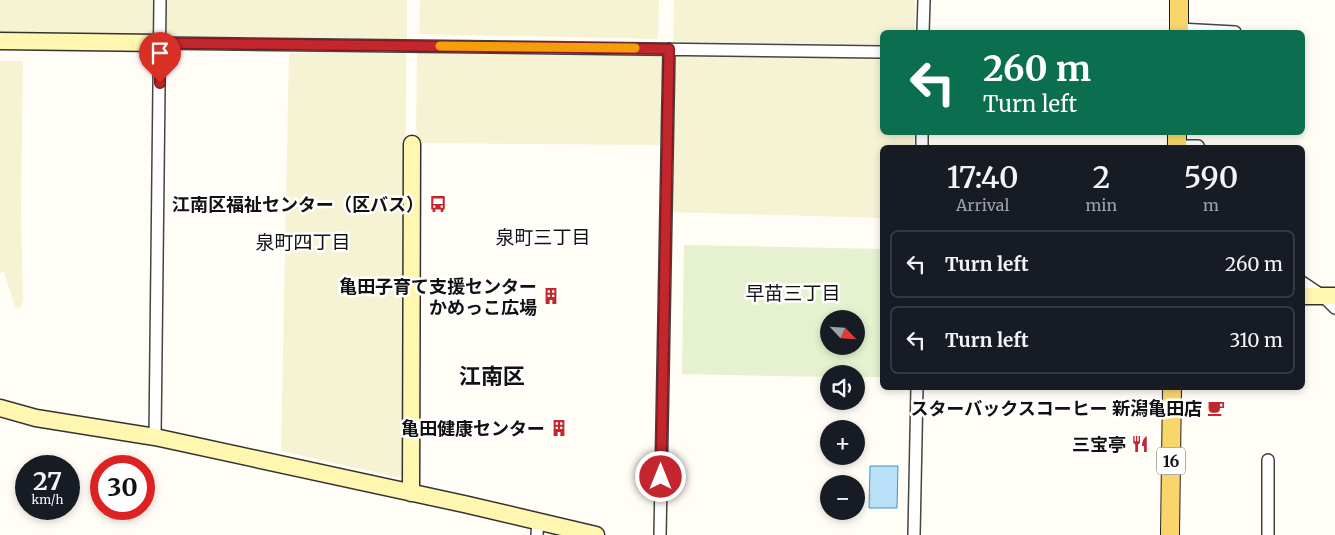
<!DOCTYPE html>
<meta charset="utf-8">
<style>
:root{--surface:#171b24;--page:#242831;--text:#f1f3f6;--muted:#9ea1a6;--line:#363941}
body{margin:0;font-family:Merriweather,"Noto Sans JP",serif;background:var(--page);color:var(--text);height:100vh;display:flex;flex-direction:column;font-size:19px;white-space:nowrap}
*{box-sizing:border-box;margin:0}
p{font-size:16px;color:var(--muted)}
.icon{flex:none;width:28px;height:28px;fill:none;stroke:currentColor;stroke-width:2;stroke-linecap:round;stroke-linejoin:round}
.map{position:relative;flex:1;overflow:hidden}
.details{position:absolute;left:880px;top:145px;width:425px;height:245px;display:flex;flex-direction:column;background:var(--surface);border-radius:8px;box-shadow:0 2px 8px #0003}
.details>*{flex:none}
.guide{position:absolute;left:880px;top:30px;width:425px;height:105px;border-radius:8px;box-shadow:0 2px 8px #0003;background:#0b6e4f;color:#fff;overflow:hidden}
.needle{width:32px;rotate:115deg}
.tools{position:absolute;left:820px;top:310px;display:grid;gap:10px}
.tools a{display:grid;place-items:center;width:45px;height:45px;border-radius:50%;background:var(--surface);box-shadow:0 2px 8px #0003;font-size:25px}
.speed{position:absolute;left:15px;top:455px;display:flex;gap:10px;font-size:25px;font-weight:700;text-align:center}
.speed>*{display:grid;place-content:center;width:65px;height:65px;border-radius:50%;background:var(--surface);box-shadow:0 2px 8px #0003;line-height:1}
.speed small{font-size:12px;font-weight:400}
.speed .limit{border:8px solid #d22;background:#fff;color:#111}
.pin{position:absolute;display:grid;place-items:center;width:42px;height:42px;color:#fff;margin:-51px -21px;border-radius:50% 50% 50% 0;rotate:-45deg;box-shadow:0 0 5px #0007}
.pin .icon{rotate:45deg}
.me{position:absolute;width:55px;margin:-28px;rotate:0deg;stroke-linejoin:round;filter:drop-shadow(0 0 4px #0008)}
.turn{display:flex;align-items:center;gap:18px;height:105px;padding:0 20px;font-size:22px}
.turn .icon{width:65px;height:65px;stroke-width:2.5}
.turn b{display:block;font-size:35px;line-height:42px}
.eta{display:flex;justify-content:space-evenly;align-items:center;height:85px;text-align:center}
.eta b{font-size:30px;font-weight:600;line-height:35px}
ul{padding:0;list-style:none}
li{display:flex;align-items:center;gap:15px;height:68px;margin:0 10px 8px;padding:0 10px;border:2px solid var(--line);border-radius:8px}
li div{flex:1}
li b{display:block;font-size:19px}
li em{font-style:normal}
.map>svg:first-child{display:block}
</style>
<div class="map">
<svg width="1335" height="535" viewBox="0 0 1335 535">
<rect width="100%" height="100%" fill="#fffdf5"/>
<path fill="#f6f3d4" d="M 0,0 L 155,0 L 155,38 L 0,36 Z
M 166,0 L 407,0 L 407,40 L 165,39 Z
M 420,0 L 659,0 L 658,39 L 419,34 Z
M 674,0 L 915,0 L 915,32 L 882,32 L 882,45 L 673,43 Z
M 289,53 L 406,53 L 405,479 L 281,451 Z
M 417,53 L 661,55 L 661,145 L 416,143 Z
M 674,56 L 882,57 L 882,132 L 914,133 L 914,147 L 882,148 L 882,218 L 670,212 Z
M 0,61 L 23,61 L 21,210 L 23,300 L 20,308 L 15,307 L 4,272 L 0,273 Z"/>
<path fill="#e6f2cf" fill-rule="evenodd" d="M 684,245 L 882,249 L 882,377 L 856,377 L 856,374 L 829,374 L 829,377 L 682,374 ZM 829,319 L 856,319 L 856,346 L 829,346 Z"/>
<path fill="#b9e0f7" stroke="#3f96cf" d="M 870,466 L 898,466 L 897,508 L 869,508 Z"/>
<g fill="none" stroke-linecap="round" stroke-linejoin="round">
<g stroke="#444" stroke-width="14">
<path id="street" d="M 1179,29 L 1235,32
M 923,32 L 924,0
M 160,43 L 882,52
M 1177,146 L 1198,146 L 1199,148
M 922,148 L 922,132
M 1302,282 L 1323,296 L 1335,308
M 155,437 L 160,0
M 537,535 L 538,521
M 660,535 L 669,49
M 914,535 L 917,388
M 1268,535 L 1268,460"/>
</g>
<g stroke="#333" stroke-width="19">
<path id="secondary" d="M 0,41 L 160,43
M 1302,296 L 1335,296
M 0,408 L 36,418 L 155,437 L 464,504 L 596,535
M 411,493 L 412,144"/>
</g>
<g stroke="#222" stroke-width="20">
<path id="primary" d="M 1179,0 L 1179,32
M 1177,148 L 1177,132
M 1170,535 L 1172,388"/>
</g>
<use href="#street" stroke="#fff" stroke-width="11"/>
<use href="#secondary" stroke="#fff6b0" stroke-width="16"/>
<use href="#primary" stroke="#f9d66b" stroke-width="18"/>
</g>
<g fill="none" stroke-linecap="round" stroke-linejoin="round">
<g stroke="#7f191e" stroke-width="12">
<path id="route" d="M 160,83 L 160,43 L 669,49 L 661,477"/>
</g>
<use href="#route" stroke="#c4262e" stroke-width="9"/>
<path stroke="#f59e0b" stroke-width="9" d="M 440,46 L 635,48"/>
</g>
<defs>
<g id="bus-bare" transform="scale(1.35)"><path d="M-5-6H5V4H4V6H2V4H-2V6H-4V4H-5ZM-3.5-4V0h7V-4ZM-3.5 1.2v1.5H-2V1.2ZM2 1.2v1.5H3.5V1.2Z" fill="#c4262e" stroke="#fff" stroke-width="2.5" paint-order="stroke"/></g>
<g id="building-bare" transform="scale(1.35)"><path d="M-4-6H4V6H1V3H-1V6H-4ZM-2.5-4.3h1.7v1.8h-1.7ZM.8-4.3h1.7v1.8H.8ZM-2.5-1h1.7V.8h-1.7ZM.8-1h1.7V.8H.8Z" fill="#c4262e" stroke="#fff" stroke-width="2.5" paint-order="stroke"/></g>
<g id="cafe-bare" transform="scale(1.35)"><path d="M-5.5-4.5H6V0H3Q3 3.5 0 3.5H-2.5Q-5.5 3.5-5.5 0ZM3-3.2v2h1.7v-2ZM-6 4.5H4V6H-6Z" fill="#c4262e" stroke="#fff" stroke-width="2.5" paint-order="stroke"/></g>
<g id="restaurant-bare" transform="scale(1.35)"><path d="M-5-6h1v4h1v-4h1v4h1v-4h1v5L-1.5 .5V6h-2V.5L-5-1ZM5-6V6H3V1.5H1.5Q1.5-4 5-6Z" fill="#c4262e" stroke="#fff" stroke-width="2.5" paint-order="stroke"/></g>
</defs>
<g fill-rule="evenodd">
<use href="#bus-bare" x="438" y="204"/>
<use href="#building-bare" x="551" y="296"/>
<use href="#cafe-bare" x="1216" y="408"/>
<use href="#building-bare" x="559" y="428"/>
<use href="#restaurant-bare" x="1140" y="444"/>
</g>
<g text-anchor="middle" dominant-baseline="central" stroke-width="5" stroke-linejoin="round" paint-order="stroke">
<rect fill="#fff" stroke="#585858" stroke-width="1" x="1157" y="447.5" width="28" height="27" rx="4"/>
<g font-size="16" font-weight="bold" fill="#111">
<text x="1171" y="461">16</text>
</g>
<g font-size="18" font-weight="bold" fill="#111" stroke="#fff" text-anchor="end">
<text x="424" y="204">江南区福祉センター（区バス）</text>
<text x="537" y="286">亀田子育て支援センター<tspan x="537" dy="21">かめっこ広場</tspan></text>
<text x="1202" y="408">スターバックスコーヒー 新潟亀田店</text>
<text x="545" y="428">亀田健康センター</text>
<text x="1126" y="444">三宝亭</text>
</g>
<g font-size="19" fill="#111" stroke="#fff">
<text x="543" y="237">泉町三丁目</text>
<text x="303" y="242">泉町四丁目</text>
<text x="793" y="293">早苗三丁目</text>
</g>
<g font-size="22" font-weight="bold" fill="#111" stroke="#fff">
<text x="492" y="376">江南区</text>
</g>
</g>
</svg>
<div class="tools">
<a><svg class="needle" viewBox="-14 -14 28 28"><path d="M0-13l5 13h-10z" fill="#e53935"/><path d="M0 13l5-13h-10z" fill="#9ea1a6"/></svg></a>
<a><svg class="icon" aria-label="sound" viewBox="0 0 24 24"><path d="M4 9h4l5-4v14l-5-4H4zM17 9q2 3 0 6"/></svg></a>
<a>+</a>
<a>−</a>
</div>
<div class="speed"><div>27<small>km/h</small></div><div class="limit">30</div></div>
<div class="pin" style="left:160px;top:83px;background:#d93025"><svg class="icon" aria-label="arrive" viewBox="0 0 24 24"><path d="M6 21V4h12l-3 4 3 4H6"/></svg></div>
<svg class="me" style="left:661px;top:477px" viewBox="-20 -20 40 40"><circle r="17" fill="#c4262e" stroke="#fff" stroke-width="3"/><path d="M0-11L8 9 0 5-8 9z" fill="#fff"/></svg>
<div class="guide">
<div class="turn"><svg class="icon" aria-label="left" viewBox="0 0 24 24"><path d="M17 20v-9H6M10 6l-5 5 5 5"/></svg><div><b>260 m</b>Turn left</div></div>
</div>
<section class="details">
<div class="eta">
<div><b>17:40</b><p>Arrival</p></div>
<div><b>2</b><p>min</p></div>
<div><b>590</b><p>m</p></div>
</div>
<ul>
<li><svg class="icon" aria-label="left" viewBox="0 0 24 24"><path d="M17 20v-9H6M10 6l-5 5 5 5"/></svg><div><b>Turn left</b></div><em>260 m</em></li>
<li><svg class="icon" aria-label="left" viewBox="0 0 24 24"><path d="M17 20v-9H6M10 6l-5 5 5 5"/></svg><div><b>Turn left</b></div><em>310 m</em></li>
</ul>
</section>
</div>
